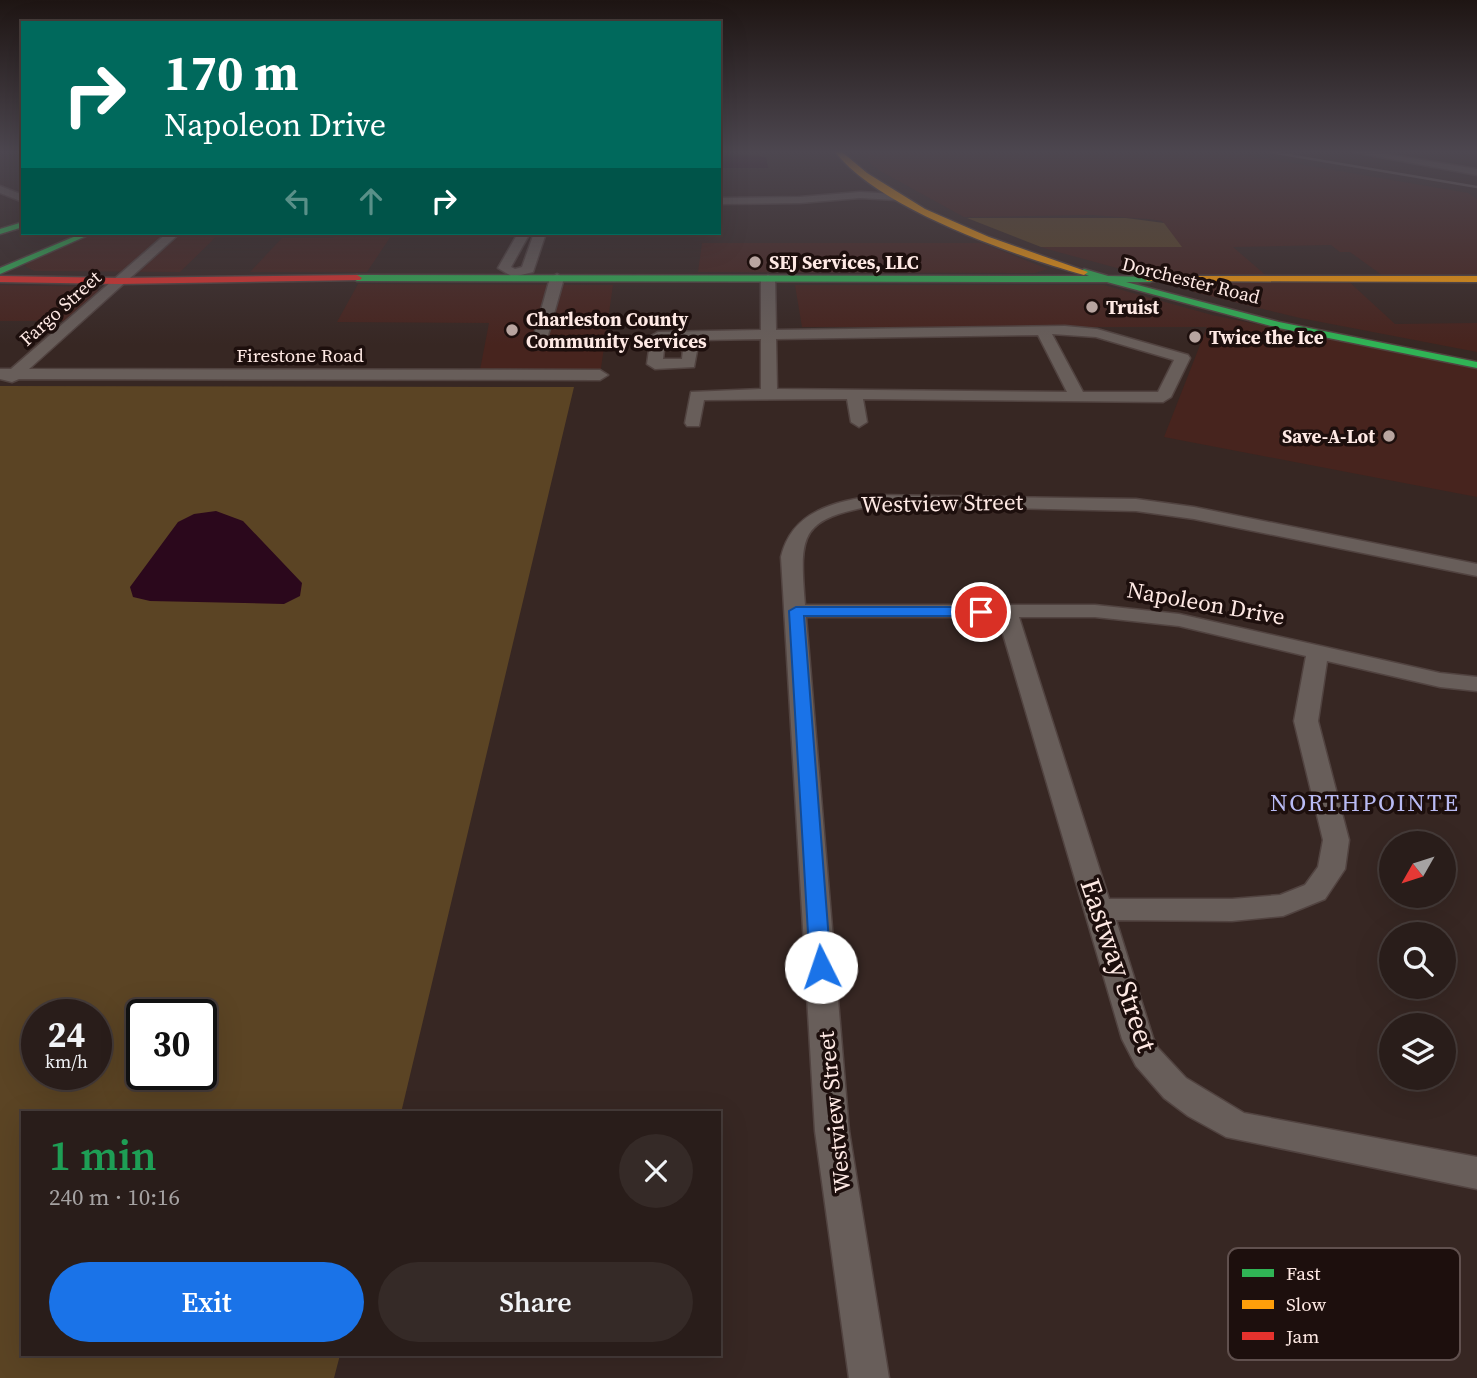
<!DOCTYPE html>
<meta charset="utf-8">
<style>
:root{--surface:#291d1a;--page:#352a27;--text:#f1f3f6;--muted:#a5a2a2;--line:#453b39;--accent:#1a73e8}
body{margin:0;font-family:"Source Serif 4",serif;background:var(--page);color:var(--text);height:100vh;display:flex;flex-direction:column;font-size:26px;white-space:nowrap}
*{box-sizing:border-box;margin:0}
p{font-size:23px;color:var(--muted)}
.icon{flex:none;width:38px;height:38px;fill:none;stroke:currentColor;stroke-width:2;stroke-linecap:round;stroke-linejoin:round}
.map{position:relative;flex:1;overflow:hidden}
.side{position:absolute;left:21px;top:1111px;width:700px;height:245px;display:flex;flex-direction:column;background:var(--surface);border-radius:0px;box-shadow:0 7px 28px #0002,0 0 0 2px var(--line)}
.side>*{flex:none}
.guide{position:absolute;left:21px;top:21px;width:700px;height:214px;border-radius:0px;box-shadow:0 7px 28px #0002,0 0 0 2px var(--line);background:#00695c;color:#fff;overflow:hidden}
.needle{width:46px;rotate:231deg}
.tools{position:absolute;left:1379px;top:831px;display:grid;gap:14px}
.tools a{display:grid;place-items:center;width:77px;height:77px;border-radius:50%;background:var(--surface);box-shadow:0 7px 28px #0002,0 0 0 2px var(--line);font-size:35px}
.speed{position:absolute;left:21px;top:999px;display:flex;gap:14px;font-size:35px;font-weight:700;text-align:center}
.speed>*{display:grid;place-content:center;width:91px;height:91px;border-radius:50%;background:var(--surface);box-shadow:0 7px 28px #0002,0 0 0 2px var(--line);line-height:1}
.speed small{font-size:18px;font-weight:400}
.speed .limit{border:4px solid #111;border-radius:10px;background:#fff;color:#111}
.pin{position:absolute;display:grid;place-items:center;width:60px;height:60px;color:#fff;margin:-30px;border:4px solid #fff;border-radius:50%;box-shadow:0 2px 7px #0007}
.me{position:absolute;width:77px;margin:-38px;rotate:356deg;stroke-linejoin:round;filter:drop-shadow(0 0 5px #0008)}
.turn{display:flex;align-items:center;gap:24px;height:147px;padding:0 28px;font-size:32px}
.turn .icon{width:91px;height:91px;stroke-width:2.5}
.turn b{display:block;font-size:49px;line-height:60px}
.lanes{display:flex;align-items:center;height:66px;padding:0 28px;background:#0003;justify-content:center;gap:35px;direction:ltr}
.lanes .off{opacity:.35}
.round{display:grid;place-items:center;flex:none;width:74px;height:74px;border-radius:37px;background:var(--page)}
.headline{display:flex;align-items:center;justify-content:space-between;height:119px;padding:0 28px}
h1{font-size:42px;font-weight:600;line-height:52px;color:#1e9e55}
.action{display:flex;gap:14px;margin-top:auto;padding:14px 28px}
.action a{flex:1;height:80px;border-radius:42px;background:var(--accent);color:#fff;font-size:28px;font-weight:600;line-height:80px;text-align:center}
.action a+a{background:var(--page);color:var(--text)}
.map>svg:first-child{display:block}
</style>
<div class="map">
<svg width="1477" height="1378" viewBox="0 0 1477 1378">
<rect width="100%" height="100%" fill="#372723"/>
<path fill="#47241e" d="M 864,152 L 1227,152 L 1468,193 L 1477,199 L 1477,279 L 1386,278 L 1350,252 L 1340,252 L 1331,245 L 1233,247 L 1269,278 L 1345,278 L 1395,324 L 1477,323 L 1477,352 L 1300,318 L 1194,292 L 1187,287 L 1047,249 L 1041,247 L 1181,247 L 1162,221 L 1148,219 L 1091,215 L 964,217 L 882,172 L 871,164 Z
M 97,233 L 220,233 L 180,272 L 34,271 L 25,266 L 28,262 Z
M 338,233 L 393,233 L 367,272 L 250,272 L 282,238 L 333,238 Z
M 702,243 L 982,243 L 1048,269 L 1035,273 L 698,272 Z
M 358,284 L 613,285 L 600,375 L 479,375 L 489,323 L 337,322 Z
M 0,285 L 98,287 L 97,301 L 74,321 L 0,321 Z
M 795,285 L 1104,285 L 1212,315 L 1477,369 L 1477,497 L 1164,437 L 1207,327 L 802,327 Z"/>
<path fill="#5b4424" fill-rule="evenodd" d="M 967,218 L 1126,218 L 1164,223 L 1182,247 L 1041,247 Z
M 0,386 L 574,387 L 401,1113 L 23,1113 L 23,1354 L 340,1355 L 334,1378 L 0,1378 ZM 37,1015 L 96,1015 L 96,1074 L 37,1074 ZM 142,1015 L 201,1015 L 201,1074 L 142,1074 Z"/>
<path fill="#2b081c" d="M 722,152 L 766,157 L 768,168 L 722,168 Z
M 216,511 L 243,521 L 302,583 L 300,596 L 284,604 L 150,601 L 133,597 L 130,587 L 178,522 L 194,514 Z"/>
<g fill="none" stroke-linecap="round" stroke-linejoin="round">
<g stroke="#514340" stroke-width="3">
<path id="street" d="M 1353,152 L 1374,152 L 1477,169 L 1477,175 Z
M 0,186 L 23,195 L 23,202 L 0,193 Z
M 860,192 L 896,194 L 902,197 L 896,200 L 860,198 L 800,203 L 719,204 L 719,198 L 800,197 Z
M 167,233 L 180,233 L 29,369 L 600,370 L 608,375 L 600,380 L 19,379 L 12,382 L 0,379 L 0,369 L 11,369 Z
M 518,233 L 530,233 L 511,267 L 515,269 L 522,267 L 534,233 L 546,233 L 533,272 L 513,277 L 498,268 Z
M 557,274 L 564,278 L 545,346 L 543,349 L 533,349 L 531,346 L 550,278 Z
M 768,275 L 775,279 L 776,330 L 1065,326 L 1097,329 L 1188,355 L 1190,358 L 1171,397 L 1163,402 L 863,399 L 867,422 L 859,427 L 851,422 L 847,399 L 704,400 L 699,426 L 687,426 L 685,423 L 691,392 L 761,389 L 761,339 L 699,340 L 694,367 L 655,369 L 647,364 L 651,336 L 658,332 L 761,330 L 761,279 ZM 1052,334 L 1096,337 L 1174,360 L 1158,392 L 1083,392 ZM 1038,335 L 1067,392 L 777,389 L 776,339 ZM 665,340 L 684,340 L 682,359 L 663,359 Z
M 877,495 L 1136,499 L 1194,507 L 1477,564 L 1477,576 L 1194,519 L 1136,511 L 877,505 C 800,519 799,532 805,605 L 1095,605 L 1179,614 L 1440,673 L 1477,677 L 1477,691 L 1440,687 L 1327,661 L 1318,721 L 1349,840 L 1345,869 L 1325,899 L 1283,916 L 1232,921 L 1116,920 L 1153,1038 L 1158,1048 L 1186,1078 L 1244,1113 L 1477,1157 L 1477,1189 L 1226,1137 L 1188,1116 L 1164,1098 L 1136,1066 L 1122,1039 L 998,617 L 806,617 L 849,1131 L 889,1378 L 849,1378 L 815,1131 L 781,557 C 792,510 835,502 877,495 ZM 1019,617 L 1095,617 L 1179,626 L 1306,656 L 1294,721 L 1323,840 L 1318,867 L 1305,885 L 1280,895 L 1232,899 L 1109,899 Z"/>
</g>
<g stroke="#514340" stroke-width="3">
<path id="fast" d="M 23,222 L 23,227 L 0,234 L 0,229 Z
M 83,233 L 93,233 L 0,274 L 0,268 Z
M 1084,269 L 1108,276 L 1153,277 L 1155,279 L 1150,282 L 1126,282 L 1279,322 L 1477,362 L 1477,368 L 1279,328 L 1107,282 L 357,281 L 352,278 L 357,275 L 1089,276 L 1080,272 Z"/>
</g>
<g stroke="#514340" stroke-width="3">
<path id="slow" d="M 835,152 L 842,152 L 867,173 L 925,209 L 989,237 L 1088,272 L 1084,275 C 1013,255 880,209 835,152 Z
M 1150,276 L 1477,276 L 1477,282 L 1147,281 L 1145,279 Z"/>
</g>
<g stroke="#514340" stroke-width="3">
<path id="jam" d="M 357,275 L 362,278 L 360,280 L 119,284 L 0,282 L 0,276 L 119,278 Z"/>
</g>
<use href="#street" fill="#685e5a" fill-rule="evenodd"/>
<use href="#fast" fill="#30b455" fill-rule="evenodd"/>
<use href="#slow" fill="#ff9f0a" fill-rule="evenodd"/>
<use href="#jam" fill="#e5322d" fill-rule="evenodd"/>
<path stroke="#6e635f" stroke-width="2.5" d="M 1270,152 L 1477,187"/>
</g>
<linearGradient id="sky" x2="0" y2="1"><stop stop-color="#1e1513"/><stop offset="0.44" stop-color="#4d4750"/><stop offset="1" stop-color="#4d4750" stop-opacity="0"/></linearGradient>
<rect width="1477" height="345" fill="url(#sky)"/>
<path fill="#1a73e8" stroke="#114b97" stroke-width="2" d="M 796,607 L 981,607 L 988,612 L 981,616 L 804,616 L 831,967 L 828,973 L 821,975 L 813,973 L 810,967 L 789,611 Z"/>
<g fill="#b8a5a0" stroke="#1d0f0d" stroke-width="2.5">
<circle cx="755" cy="262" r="7"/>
<circle cx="1092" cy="307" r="7"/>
<circle cx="512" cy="330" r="7"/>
<circle cx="1195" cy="337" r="7"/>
<circle cx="1389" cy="436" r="7"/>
</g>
<g text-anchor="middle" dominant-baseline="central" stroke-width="7" stroke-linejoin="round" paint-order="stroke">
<g font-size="19" font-weight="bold" fill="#fee9e4" stroke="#1d0f0d" text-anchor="start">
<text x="769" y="262">SEJ Services, LLC</text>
<text x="1106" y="307">Truist</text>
<text x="526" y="319">Charleston County<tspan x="526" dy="22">Community Services</tspan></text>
<text x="1209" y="337">Twice the Ice</text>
<text x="1375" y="436" text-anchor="end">Save-A-Lot</text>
</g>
<g font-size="19" fill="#fee9e4" stroke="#1d0f0d">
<text transform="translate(1191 280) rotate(14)">Dorchester Road</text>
<text transform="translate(60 308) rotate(-42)">Fargo Street</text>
<text x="300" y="355">Firestone Road</text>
</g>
<g font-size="23" fill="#fee9e4" stroke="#1d0f0d">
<text transform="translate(942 503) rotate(-1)">Westview Street</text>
<text transform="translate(1206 603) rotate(10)">Napoleon Drive</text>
<text transform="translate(834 1112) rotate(-96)">Westview Street</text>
</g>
<g font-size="24" letter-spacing="2" fill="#b9bbf4" stroke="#1d0f0d">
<text x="1365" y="802">NORTHPOINTE</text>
</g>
<g font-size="28" fill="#fee9e4" stroke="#1d0f0d">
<text transform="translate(1119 965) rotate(71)">Eastway Street</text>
</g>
</g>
<rect x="1228" y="1248" width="232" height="112" rx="10" fill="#1d0f0d" stroke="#60504e" stroke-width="2"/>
<rect x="1242" y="1269" width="32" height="8" fill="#30b455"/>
<rect x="1242" y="1300" width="32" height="9" fill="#ff9f0a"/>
<rect x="1242" y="1332" width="32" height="8" fill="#e5322d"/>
<g font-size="19" fill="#fee9e4">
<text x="1286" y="1280">Fast</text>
<text x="1286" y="1311">Slow</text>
<text x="1286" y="1343">Jam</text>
</g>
</svg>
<div class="tools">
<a><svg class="needle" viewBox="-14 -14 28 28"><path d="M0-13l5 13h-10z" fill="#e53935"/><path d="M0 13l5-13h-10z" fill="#a5a2a2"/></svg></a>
<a><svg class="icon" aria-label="search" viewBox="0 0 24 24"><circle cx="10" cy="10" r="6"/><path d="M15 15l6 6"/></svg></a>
<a><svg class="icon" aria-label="layers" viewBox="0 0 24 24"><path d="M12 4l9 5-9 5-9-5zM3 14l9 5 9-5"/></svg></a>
</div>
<div class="speed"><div>24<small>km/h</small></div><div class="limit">30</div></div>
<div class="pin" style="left:981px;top:612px;background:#d93025"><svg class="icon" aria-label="arrive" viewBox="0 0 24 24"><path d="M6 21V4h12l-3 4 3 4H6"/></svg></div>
<svg class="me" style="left:821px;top:967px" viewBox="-20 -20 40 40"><circle r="19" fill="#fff"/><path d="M0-13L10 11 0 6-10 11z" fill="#1a73e8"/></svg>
<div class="guide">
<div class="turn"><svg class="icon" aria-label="right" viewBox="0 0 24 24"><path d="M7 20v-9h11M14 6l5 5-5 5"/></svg><div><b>170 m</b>Napoleon Drive</div></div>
<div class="lanes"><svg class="icon off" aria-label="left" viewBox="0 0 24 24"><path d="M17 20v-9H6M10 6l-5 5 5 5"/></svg><svg class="icon off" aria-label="ahead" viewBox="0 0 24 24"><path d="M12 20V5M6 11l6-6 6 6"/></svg><svg class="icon" aria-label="right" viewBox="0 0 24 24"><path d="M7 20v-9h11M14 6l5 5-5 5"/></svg></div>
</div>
<section class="side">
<div class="headline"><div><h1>1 min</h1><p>240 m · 10:16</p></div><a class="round"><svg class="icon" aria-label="close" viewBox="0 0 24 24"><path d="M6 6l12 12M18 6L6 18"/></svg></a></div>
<div class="action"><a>Exit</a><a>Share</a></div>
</section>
</div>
